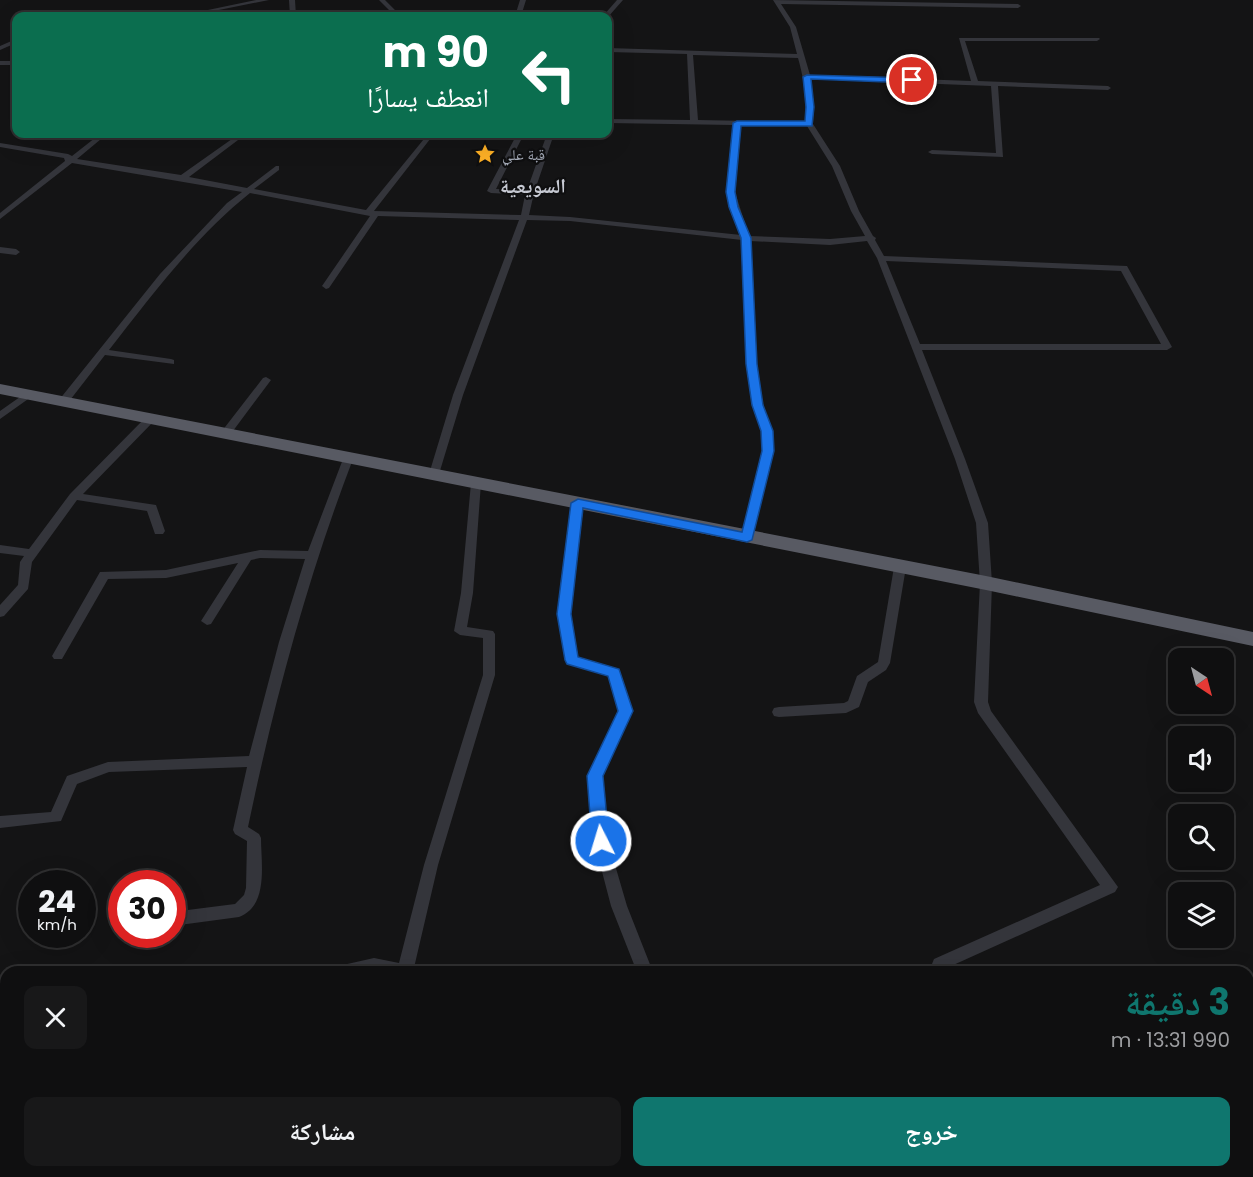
<!DOCTYPE html>
<html lang="ar">
<meta charset="utf-8">
<style>
:root{--surface:#0f0f10;--page:#181819;--text:#f1f3f6;--muted:#9b9c9f;--line:#2f2f30;--accent:#0f766e}
body{margin:0;font-family:Poppins,"Noto Naskh Arabic",sans-serif;background:var(--page);color:var(--text);direction:rtl;height:100vh;display:flex;flex-direction:column;font-size:22px;white-space:nowrap}
*{box-sizing:border-box;margin:0}
p{font-size:20px;color:var(--muted)}
.icon{flex:none;width:33px;height:33px;fill:none;stroke:currentColor;stroke-width:2;stroke-linecap:round;stroke-linejoin:round}
.map{position:relative;flex:1;overflow:hidden;direction:ltr}
.drawer{position:absolute;left:0px;top:966px;width:1254px;height:212px;display:flex;flex-direction:column;background:var(--surface);border-radius:18px 18px 0 0;box-shadow:0 6px 24px #0002,0 0 0 2px var(--line);direction:rtl}
.drawer>*{flex:none}
.guide{position:absolute;left:12px;top:12px;width:600px;height:126px;border-radius:12px;box-shadow:0 6px 24px #0002,0 0 0 2px var(--line);direction:rtl;background:#0b6e4f;color:#fff;overflow:hidden}
.needle{width:39px;rotate:144deg}
.fabs{position:absolute;left:1168px;top:648px;display:grid;gap:12px}
.fabs a{display:grid;place-items:center;width:66px;height:66px;border-radius:12px;background:var(--surface);box-shadow:0 6px 24px #0002,0 0 0 2px var(--line);font-size:30px}
.speed{position:absolute;left:18px;top:870px;display:flex;gap:12px;font-size:30px;font-weight:700;text-align:center}
.speed>*{display:grid;place-content:center;width:78px;height:78px;border-radius:50%;background:var(--surface);box-shadow:0 6px 24px #0002,0 0 0 2px var(--line);line-height:1}
.speed small{font-size:15px;font-weight:400}
.speed .limit{border:9px solid #d22;background:#fff;color:#111}
.pin{position:absolute;display:grid;place-items:center;width:51px;height:51px;color:#fff;margin:-26px;border:3px solid #fff;border-radius:50%;box-shadow:0 2px 6px #0007}
.me{position:absolute;width:66px;margin:-33px;rotate:355deg;stroke-linejoin:round;filter:drop-shadow(0 0 4px #0008)}
.turn{display:flex;align-items:center;gap:21px;height:126px;padding:0 24px;font-size:27px}
.turn .icon{width:78px;height:78px;stroke-width:2.5}
.turn b{display:block;font-size:42px;line-height:51px}
.round{display:grid;place-items:center;flex:none;width:63px;height:63px;border-radius:12px;background:var(--page)}
.head{display:flex;align-items:center;justify-content:space-between;height:102px;padding:0 24px}
h1{font-size:36px;font-weight:700;line-height:45px;color:var(--accent)}
.button{display:flex;gap:12px;margin-top:auto;padding:12px 24px}
.button a{flex:1;height:69px;border-radius:12px;background:var(--accent);color:#fff;font-size:24px;font-weight:700;line-height:69px;text-align:center}
.button a+a{background:var(--page);color:var(--text)}
.map>svg:first-child{display:block}
</style>
<div class="map">
<svg width="1253" height="1177" viewBox="0 0 1253 1177">
<rect width="100%" height="100%" fill="#141415"/>
<g fill="none" stroke-linecap="round" stroke-linejoin="round">
<path fill="#34353b" fill-rule="evenodd" d="M 256,0 L 269,0 L 189,16 L 179,16 Z
M 289,0 L 295,0 L 296,16 L 290,16 Z
M 379,0 L 385,0 L 395,10 L 389,16 L 383,16 L 389,10 Z
M 520,0 L 526,0 L 521,16 L 515,16 Z
M 617,0 L 623,0 L 608,17 L 603,16 Z
M 773,0 L 1018,4 L 1021,6 L 1018,8 L 781,4 L 796,27 L 810,75 L 971,81 L 959,38 L 1099,38 L 1100,39 L 1097,41 L 965,41 L 978,81 L 1108,86 L 1111,88 L 1108,90 L 998,86 L 1003,157 L 932,154 L 928,152 L 932,150 L 996,153 L 991,86 L 811,79 L 814,107 L 813,124 L 840,166 L 859,211 L 873,236 L 876,238 L 875,240 L 884,256 L 1127,266 L 1172,347 L 1167,350 L 922,350 L 965,459 L 988,523 L 992,583 L 988,702 L 991,711 L 1118,887 L 1115,892 L 940,971 L 934,969 L 932,964 L 934,959 L 1100,885 L 978,713 L 974,702 L 980,583 L 976,523 L 955,459 L 877,258 L 867,241 L 830,245 L 750,241 L 756,364 L 763,405 L 772,431 L 773,451 L 753,537 L 747,541 L 741,537 L 763,451 L 762,431 L 753,405 L 746,364 L 742,240 L 570,221 L 527,220 L 463,395 L 439,474 L 434,477 L 429,474 L 453,395 L 519,220 L 378,216 L 329,288 L 326,289 L 322,286 L 370,216 L 250,193 C 195,237 152,295 109,350 L 171,359 L 174,360 L 174,364 L 105,355 L 67,404 L 63,405 L 58,402 L 59,400 L 160,274 L 227,203 L 242,192 L 72,163 L 0,219 L 0,213 L 65,161 L 64,158 L 0,147 L 0,143 L 68,154 L 72,156 L 100,134 L 107,134 L 77,159 L 181,175 L 239,134 L 246,134 L 189,177 L 247,188 L 276,166 L 279,166 L 279,170 L 254,189 L 366,210 L 428,134 L 434,134 L 374,211 L 521,215 L 525,195 L 491,193 L 487,191 L 517,134 L 524,134 L 496,189 L 527,190 L 547,134 L 554,134 L 534,193 L 529,215 L 570,217 L 741,235 L 727,192 L 733,125 L 608,123 L 608,119 L 690,120 L 687,54 L 608,52 L 608,48 L 797,54 L 790,27 ZM 693,55 L 798,58 C 804,79 807,100 805,122 L 698,120 ZM 740,125 L 807,126 L 832,166 L 851,211 L 865,236 L 830,239 L 749,236 L 735,192 ZM 886,261 L 1121,271 L 1161,344 L 920,344 Z
M 16,39 L 16,43 L 0,50 L 0,46 Z
M 0,61 L 16,61 L 16,65 L 0,65 Z
M 0,247 L 16,249 L 20,252 L 16,255 L 0,253 Z
M 266,377 L 271,380 L 230,435 L 222,435 L 221,433 L 222,431 L 263,378 Z
M 27,392 L 32,395 L 31,397 L 0,419 L 0,411 Z
M 150,416 L 155,419 L 154,421 L 83,494 L 156,505 L 165,531 L 163,534 L 155,534 L 147,511 L 77,500 L 32,562 L 28,589 L 4,616 L 0,617 L 0,605 L 18,585 L 20,562 L 24,556 L 0,553 L 0,545 L 29,549 L 70,494 L 146,417 Z
M 348,456 L 353,459 C 307,579 274,702 248,827 L 259,834 L 261,838 C 261,863 269,906 239,917 L 172,926 L 172,912 L 235,904 L 244,895 L 246,888 L 247,841 L 235,834 L 233,830 L 247,767 L 109,772 L 77,784 L 61,821 L 0,828 L 0,816 L 51,812 L 67,776 L 108,762 L 249,756 L 279,642 L 305,559 L 260,558 L 251,560 L 211,624 L 207,625 L 201,621 L 238,563 L 166,578 L 108,579 L 62,659 L 54,659 L 52,656 L 100,572 L 166,570 L 260,550 L 308,551 L 343,459 Z
M 476,480 L 481,483 L 473,593 L 467,627 L 493,631 L 495,634 L 495,675 L 438,865 L 413,972 L 332,972 L 334,967 L 374,958 L 399,963 L 424,865 L 483,675 L 483,638 L 460,635 L 454,631 L 461,593 L 471,483 Z
M 578,499 L 584,503 L 570,614 L 578,657 L 619,670 L 632,711 L 602,776 L 608,841 L 627,906 L 653,972 L 637,972 L 611,906 L 594,841 L 588,776 L 618,711 L 608,676 L 568,663 L 566,660 L 558,614 L 572,503 Z
M 900,563 L 906,567 L 890,663 L 886,670 L 868,682 L 859,707 L 846,713 L 779,717 L 774,716 L 772,712 L 774,708 L 779,707 L 844,703 L 848,701 L 857,676 L 878,662 L 894,567 Z
M 317,1172 L 337,1172 L 335,1177 L 315,1177 Z"/>
<path fill="#585a63" fill-rule="evenodd" d="M 0,384 L 986,576 L 1253,632 L 1253,646 L 986,590 L 0,394 Z"/>
</g>
<path fill="#1a73e8" stroke="#114b97" stroke-width="1.5" d="M 807,75 L 912,78 L 916,80 L 912,83 L 811,79 L 814,107 L 812,126 L 741,126 L 735,192 L 738,207 L 751,238 L 757,364 L 763,405 L 773,431 L 774,451 L 752,540 L 747,542 L 583,508 L 571,614 L 578,657 L 619,669 L 633,711 L 603,776 L 609,841 L 606,846 L 601,848 L 595,846 L 592,841 L 587,776 L 618,711 L 608,676 L 567,664 L 565,660 L 557,614 L 571,503 L 578,499 L 742,532 L 762,451 L 761,431 L 752,405 L 746,364 L 741,238 L 729,207 L 726,192 L 733,123 L 737,121 L 805,121 L 806,107 L 803,77 Z"/>
<defs>
<g id="sight-bare" transform="scale(1.62)"><path d="M0-6L1.8-2.2L6-1.7L2.9 1.2L3.7 5.4L0 3.3L-3.7 5.4L-2.9 1.2L-6-1.7L-1.8-2.2Z" fill="#fcaf25" stroke="#0f0f10" stroke-width="2.5" paint-order="stroke"/></g>
</defs>
<g fill-rule="evenodd">
<use href="#sight-bare" x="485" y="154"/>
</g>
<g text-anchor="middle" dominant-baseline="central" stroke-width="4.5" stroke-linejoin="round" paint-order="stroke">
<g font-size="15" fill="#a4aab7" stroke="#0f0f10" text-anchor="start">
<text x="502" y="154">قبة علي</text>
</g>
<g font-size="20" font-weight="bold" fill="#c6c9d2" stroke="#0f0f10">
<text x="533" y="186">السويعية</text>
</g>
</g>
</svg>
<div class="fabs">
<a><svg class="needle" viewBox="-14 -14 28 28"><path d="M0-13l5 13h-10z" fill="#e53935"/><path d="M0 13l5-13h-10z" fill="#9b9c9f"/></svg></a>
<a><svg class="icon" aria-label="sound" viewBox="0 0 24 24"><path d="M4 9h4l5-4v14l-5-4H4zM17 9q2 3 0 6"/></svg></a>
<a><svg class="icon" aria-label="search" viewBox="0 0 24 24"><circle cx="10" cy="10" r="6"/><path d="M15 15l6 6"/></svg></a>
<a><svg class="icon" aria-label="layers" viewBox="0 0 24 24"><path d="M12 4l9 5-9 5-9-5zM3 14l9 5 9-5"/></svg></a>
</div>
<div class="speed"><div>24<small>km/h</small></div><div class="limit">30</div></div>
<div class="pin" style="left:912px;top:80px;background:#d93025"><svg class="icon" aria-label="arrive" viewBox="0 0 24 24"><path d="M6 21V4h12l-3 4 3 4H6"/></svg></div>
<svg class="me" style="left:601px;top:841px" viewBox="-20 -20 40 40"><circle r="17" fill="#1a73e8" stroke="#fff" stroke-width="3"/><path d="M0-11L8 9 0 5-8 9z" fill="#fff"/></svg>
<div class="guide">
<div class="turn"><svg class="icon" aria-label="left" viewBox="0 0 24 24"><path d="M17 20v-9H6M10 6l-5 5 5 5"/></svg><div><b>90 m</b>انعطف يسارًا</div></div>
</div>
<section class="drawer">
<div class="head"><div><h1>3 دقيقة</h1><p>990 m · 13:31</p></div><a class="round"><svg class="icon" aria-label="close" viewBox="0 0 24 24"><path d="M6 6l12 12M18 6L6 18"/></svg></a></div>
<div class="button"><a>خروج</a><a>مشاركة</a></div>
</section>
</div>
